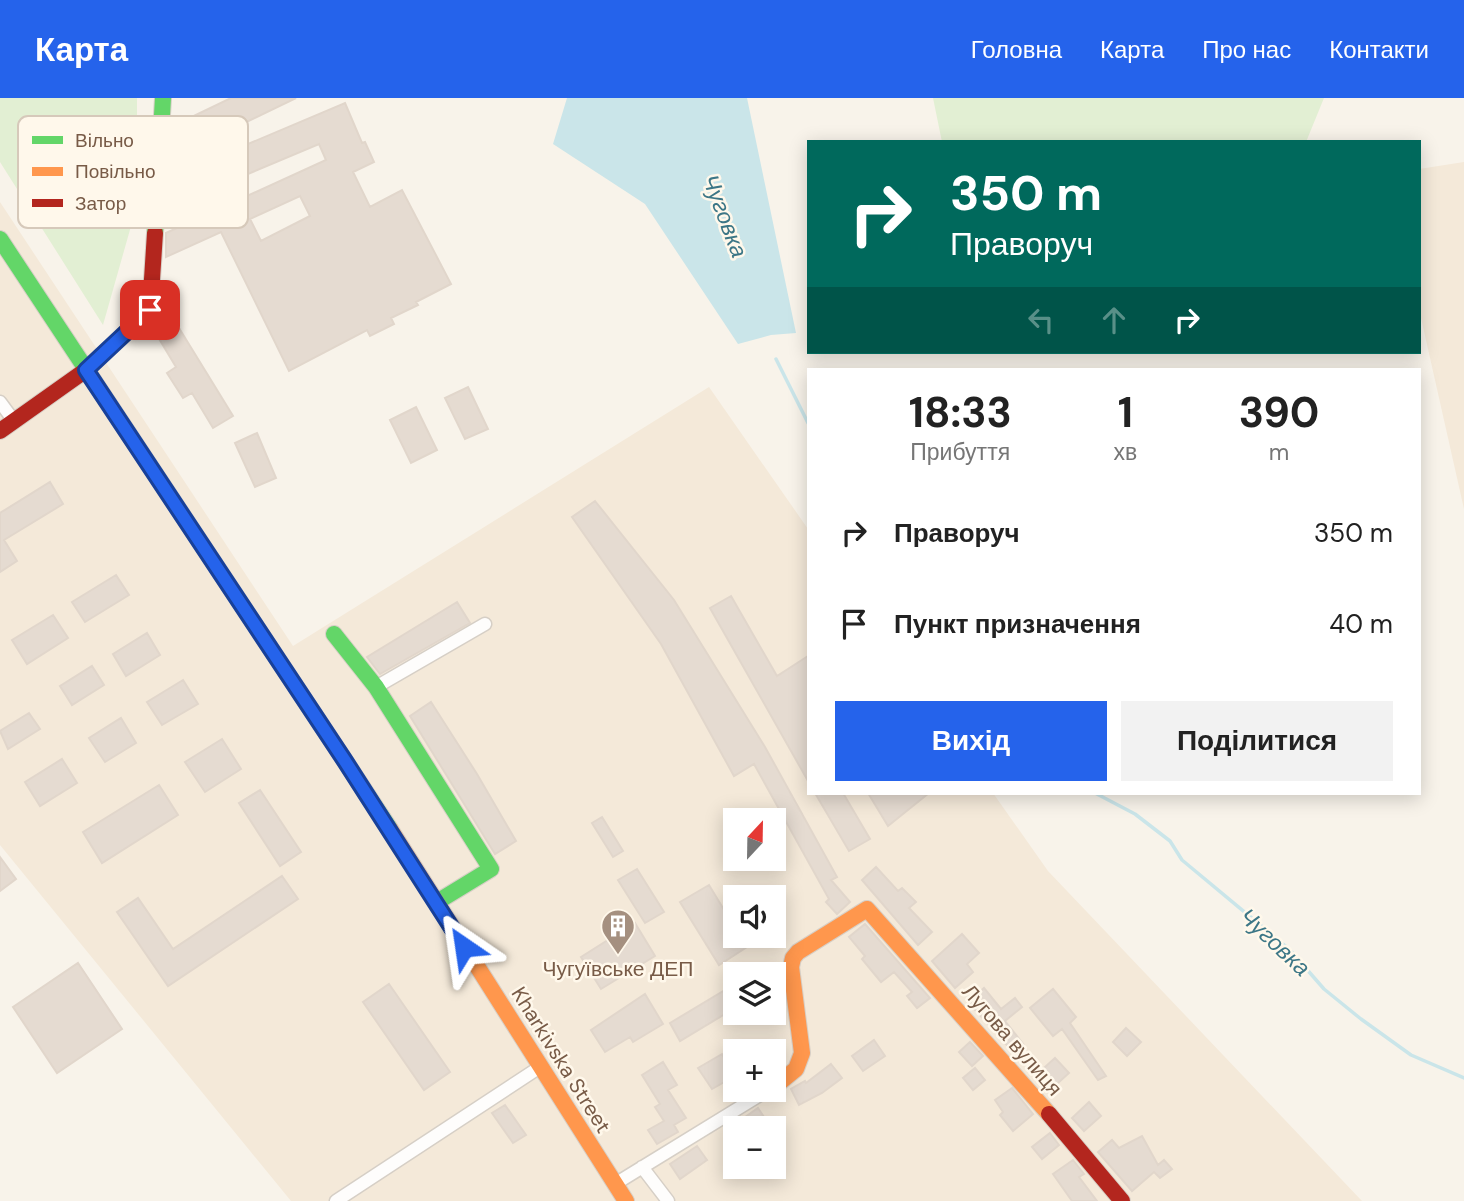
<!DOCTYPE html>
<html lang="uk">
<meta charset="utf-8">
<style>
:root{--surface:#fff;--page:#f2f2f2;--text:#222;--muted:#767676;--accent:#2563eb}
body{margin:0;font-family:"DM Sans",sans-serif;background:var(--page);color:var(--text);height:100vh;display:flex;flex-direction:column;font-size:26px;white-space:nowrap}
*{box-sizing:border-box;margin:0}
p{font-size:23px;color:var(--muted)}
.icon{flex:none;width:38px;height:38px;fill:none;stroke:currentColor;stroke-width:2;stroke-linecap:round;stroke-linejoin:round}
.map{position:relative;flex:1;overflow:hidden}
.sheet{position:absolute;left:807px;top:270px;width:614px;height:427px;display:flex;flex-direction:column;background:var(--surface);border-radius:0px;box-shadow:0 4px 18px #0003}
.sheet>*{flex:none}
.guide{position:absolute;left:807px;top:42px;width:614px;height:214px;border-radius:0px;box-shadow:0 4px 18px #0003;background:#00695c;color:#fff;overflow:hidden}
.needle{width:46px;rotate:22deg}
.fabs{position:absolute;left:723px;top:710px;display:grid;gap:14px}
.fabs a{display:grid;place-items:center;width:63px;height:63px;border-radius:0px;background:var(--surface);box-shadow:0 4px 18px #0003;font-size:35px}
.pin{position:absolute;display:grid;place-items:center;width:60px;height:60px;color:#fff;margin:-30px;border-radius:14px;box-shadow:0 4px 10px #0006}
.me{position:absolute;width:77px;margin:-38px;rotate:328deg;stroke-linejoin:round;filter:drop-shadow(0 0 5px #0008)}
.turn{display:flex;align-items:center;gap:24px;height:147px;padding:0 28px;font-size:32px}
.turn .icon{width:91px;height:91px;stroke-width:2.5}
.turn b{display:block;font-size:49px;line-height:60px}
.lanes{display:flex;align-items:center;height:66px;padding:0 28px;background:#0003;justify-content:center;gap:35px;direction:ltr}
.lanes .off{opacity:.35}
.eta{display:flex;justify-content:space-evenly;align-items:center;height:119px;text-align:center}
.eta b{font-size:42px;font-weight:700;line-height:49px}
.primary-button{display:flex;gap:14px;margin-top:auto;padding:14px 28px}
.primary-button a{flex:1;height:80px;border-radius:0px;background:var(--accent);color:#fff;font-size:28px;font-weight:700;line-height:80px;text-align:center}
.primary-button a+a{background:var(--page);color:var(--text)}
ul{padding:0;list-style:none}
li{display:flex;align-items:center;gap:21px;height:91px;padding:0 28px}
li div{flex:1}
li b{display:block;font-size:26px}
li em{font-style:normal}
header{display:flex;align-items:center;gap:42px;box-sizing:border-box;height:98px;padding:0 35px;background:var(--accent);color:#fff}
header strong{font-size:33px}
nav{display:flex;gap:38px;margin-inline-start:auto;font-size:24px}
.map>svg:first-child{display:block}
</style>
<header>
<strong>Карта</strong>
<nav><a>Головна</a><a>Карта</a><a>Про нас</a><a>Контакти</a></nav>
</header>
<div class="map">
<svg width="1464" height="1103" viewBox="0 0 1464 1103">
<rect width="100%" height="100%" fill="#f8f3ea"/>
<path fill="#f4e9d9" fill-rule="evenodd" d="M 1464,64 L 1464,411 L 1419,211 L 1419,71 Z
M 0,104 L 293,548 L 709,289 L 808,431 L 808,695 L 993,695 L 1048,773 L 1362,1103 L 291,1103 L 0,747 ZM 735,723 L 774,723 L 774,761 L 735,761 ZM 735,800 L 774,800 L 774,838 L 735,838 ZM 735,877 L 774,877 L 774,915 L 735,915 ZM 735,954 L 774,954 L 774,992 L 735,992 ZM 735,1031 L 774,1031 L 774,1069 L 735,1069 Z"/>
<path fill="#e2efd3" d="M 0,0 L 137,0 L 137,107 L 103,227 L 0,64 Z
M 933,0 L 1324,0 L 1306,44 L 942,44 Z"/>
<path fill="#cae5e9" d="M 567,0 L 747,0 L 796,235 L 771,237 L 738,246 L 645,106 L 553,46 Z"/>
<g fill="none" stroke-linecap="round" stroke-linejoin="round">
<path stroke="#cae5e9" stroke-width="3.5" d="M 776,261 L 808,325
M 1095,695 L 1135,716 L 1170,743 L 1182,762 L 1289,851 L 1324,891 L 1361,921 L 1411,957 L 1464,980"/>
</g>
<path fill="#e5dbd1" stroke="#e1d6cb" stroke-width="2" fill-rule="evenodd" d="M 231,0 L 296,0 L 181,56 L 172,39 L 173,28 Z
M 345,5 L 362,45 L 365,44 L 374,64 L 353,74 L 370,109 L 402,92 L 451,186 L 416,204 L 418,207 L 391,220 L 394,226 L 370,238 L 367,232 L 289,273 L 221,134 L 166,159 L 166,135 L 326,62 L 319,46 L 179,105 L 170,79 ZM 300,98 L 310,118 L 261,143 L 250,121 Z
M 171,217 L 233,318 L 213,330 L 192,295 L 183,300 L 167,275 L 176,269 L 152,229 Z
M 468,289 L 488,331 L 465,341 L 445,300 Z
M 416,309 L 437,352 L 411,365 L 390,322 Z
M 257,335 L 276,380 L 255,389 L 235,345 Z
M 50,384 L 63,406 L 4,442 L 17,463 L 0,474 L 0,415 Z
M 595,403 L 674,502 L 765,649 L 837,779 L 831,782 L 850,804 L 837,816 L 826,804 L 829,801 L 754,666 L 734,678 L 661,546 L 572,419 Z
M 116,477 L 129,497 L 85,524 L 72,504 Z
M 731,498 L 777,578 L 808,558 L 808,683 L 710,510 Z
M 457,504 L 470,525 L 380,576 L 367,559 Z
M 53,517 L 68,540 L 27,566 L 12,542 Z
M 147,535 L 160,557 L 126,578 L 113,556 Z
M 92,568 L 104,587 L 72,607 L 60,588 Z
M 183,582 L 198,606 L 162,627 L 147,604 Z
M 431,604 L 477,676 L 516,743 L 495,756 L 410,618 Z
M 29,615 L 40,631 L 8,651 L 0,633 Z
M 121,620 L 136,645 L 105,664 L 89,640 Z
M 222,641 L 241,671 L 205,694 L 185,664 Z
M 62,661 L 77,685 L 40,708 L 25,684 Z
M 159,687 L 178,717 L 102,765 L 83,734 Z
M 260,692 L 301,754 L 280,768 L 239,705 Z
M 815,695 L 843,695 L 870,741 L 849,753 Z
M 868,695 L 929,695 L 888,728 Z
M 602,719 L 623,753 L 613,759 L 592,725 Z
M 0,759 L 16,781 L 0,793 Z
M 876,769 L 898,793 L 902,790 L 916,804 L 909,810 L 932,834 L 918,847 L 862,782 Z
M 637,771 L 664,814 L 645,825 L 618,782 Z
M 282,778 L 298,801 L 168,888 L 117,814 L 138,800 L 173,851 Z
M 709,787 L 735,830 L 735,838 L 740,838 L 747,849 L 719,867 L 680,804 Z
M 635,825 L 655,858 L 601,891 L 581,859 Z
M 865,826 L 930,900 L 917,910 L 907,898 L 912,894 L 894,874 L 881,884 L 862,861 L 865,858 L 849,839 Z
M 962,836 L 979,855 L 967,866 L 973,874 L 955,890 L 932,863 Z
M 78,865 L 122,931 L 57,975 L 13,909 Z
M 389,886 L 450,974 L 424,992 L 363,904 Z
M 735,886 L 735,910 L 680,943 L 670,925 Z
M 984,890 L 1001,911 L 1015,900 L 1022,909 L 1005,923 L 1024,947 L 1014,955 L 968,904 Z
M 1053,891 L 1076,919 L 1070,925 L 1106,978 L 1098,982 L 1062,931 L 1053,938 L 1030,910 Z
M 645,896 L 663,926 L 633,944 L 630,939 L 605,954 L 591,932 Z
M 1126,930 L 1141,944 L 1127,958 L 1113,944 Z
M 874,942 L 885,958 L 863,973 L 852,958 Z
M 970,944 L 983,958 L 972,968 L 959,954 Z
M 722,956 L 735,978 L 712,991 L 698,970 Z
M 1055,960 L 1069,975 L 1048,994 L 1034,979 Z
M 663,964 L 677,987 L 668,992 L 686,1020 L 674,1027 L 678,1034 L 657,1046 L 648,1032 L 664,1023 L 655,1009 L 660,1006 L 642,977 Z
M 831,966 L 842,980 L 822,995 L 799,1007 L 791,991 L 805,983 L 806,985 Z
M 975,970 L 985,982 L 973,992 L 963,980 Z
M 1012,990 L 1033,1016 L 1013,1033 L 1000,1017 L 1003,1014 L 995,1002 Z
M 1089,1004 L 1101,1018 L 1084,1033 L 1072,1020 Z
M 505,1007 L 526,1037 L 513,1045 L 492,1015 Z
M 758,1010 L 768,1025 L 761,1031 L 747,1031 L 741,1022 Z
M 1050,1035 L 1059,1047 L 1042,1061 L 1032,1049 Z
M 1142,1038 L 1158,1067 L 1164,1062 L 1172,1071 L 1160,1080 L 1154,1074 L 1132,1093 L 1098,1054 L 1112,1042 L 1119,1050 Z
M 697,1048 L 707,1062 L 680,1081 L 670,1066 Z
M 1073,1062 L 1084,1076 L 1079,1079 L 1097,1103 L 1072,1103 L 1053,1076 Z"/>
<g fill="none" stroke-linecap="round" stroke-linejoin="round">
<g stroke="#d6cfc6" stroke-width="15">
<path id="street" d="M 0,304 L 14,323
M 376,589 L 485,526
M 642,1069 L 668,1103
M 615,1086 L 768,992
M 336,1103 L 540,969"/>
</g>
<g stroke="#d7cfc6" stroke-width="18">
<path id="fast" d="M 155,135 L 163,0
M 0,141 L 390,731
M 334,536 L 376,589 L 491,771 L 437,804"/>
</g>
<g stroke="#d7cfc6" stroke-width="18">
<path id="slow" d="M 390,731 L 626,1103
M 774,989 L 796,971 L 802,955 L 791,869 L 793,860 L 798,854 L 867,811 L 1049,1016"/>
</g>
<g stroke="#d7cfc6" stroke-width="18">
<path id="jam" d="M 0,333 L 86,272 L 150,212 L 155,135
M 1049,1016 L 1122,1103"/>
</g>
<use href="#street" stroke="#fefdfc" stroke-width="12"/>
<use href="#fast" stroke="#63d668" stroke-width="16"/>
<use href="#slow" stroke="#ff974d" stroke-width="16"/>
<use href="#jam" stroke="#b3261e" stroke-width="16"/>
</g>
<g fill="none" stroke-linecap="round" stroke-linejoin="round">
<g stroke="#184099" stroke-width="18">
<path id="route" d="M 150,212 L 86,272 L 345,663 L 464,849"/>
</g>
<use href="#route" stroke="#2563eb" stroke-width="12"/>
</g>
<defs>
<g id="building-pin" transform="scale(1.75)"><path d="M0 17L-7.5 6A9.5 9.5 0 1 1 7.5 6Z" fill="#a59080" stroke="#fff8eb"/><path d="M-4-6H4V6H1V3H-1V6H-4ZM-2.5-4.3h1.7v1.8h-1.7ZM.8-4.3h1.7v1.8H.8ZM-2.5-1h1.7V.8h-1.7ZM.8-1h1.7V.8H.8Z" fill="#fff"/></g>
</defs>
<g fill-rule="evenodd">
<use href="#building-pin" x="618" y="828"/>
</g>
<g text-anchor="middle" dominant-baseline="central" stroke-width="5" stroke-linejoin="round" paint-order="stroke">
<g font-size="21" fill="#785b47" stroke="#fff8eb">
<text x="618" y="871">Чугуївське ДЕП</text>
</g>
<g font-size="21" fill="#785b47" stroke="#fff8eb">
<text transform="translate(1012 942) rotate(49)">Лугова вулиця</text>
<text transform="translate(561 962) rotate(58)">Kharkivska Street</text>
</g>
<g font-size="23" font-style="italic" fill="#3c7686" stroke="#fff8eb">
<text transform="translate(725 118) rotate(69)">Чуговка</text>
<text transform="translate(1275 844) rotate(43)">Чуговка</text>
</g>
</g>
<rect x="18" y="18" width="230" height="112" rx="10" fill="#fff8eb" stroke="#d6c9ba" stroke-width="2"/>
<rect x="32" y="38" width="31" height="8" fill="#63d668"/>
<rect x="32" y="69" width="31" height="9" fill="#ff974d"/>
<rect x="32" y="101" width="31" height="8" fill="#b3261e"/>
<g font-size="19" fill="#785b47">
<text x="75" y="49">Вільно</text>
<text x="75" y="80">Повільно</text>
<text x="75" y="112">Затор</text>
</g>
</svg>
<div class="fabs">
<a><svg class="needle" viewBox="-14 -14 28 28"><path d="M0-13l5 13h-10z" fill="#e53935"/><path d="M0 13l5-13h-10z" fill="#767676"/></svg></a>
<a><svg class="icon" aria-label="sound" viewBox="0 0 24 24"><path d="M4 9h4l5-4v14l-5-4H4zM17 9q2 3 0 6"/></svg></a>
<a><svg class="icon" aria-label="layers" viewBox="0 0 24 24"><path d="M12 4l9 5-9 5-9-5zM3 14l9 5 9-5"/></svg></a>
<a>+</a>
<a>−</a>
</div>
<div class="pin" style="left:150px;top:212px;background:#d93025"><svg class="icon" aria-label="arrive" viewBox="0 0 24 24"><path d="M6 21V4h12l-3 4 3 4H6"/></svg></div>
<svg class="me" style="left:464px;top:849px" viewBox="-20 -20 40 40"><path d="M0-17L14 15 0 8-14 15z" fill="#2563eb" stroke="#fff" stroke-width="4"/></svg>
<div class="guide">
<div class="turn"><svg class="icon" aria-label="right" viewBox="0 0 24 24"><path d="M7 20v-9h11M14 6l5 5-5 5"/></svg><div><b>350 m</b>Праворуч</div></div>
<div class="lanes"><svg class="icon off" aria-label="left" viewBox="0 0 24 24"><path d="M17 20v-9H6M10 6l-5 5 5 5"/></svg><svg class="icon off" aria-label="ahead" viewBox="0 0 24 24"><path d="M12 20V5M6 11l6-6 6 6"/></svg><svg class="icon" aria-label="right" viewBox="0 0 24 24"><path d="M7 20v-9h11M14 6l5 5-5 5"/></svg></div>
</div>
<section class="sheet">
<div class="eta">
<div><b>18:33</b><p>Прибуття</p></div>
<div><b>1</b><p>хв</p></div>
<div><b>390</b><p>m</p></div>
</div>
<ul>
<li><svg class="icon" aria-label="right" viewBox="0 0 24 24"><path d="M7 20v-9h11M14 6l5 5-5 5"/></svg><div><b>Праворуч</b></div><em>350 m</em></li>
<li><svg class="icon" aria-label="arrive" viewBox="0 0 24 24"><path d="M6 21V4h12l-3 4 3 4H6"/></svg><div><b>Пункт призначення</b></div><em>40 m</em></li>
</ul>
<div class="primary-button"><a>Вихід</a><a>Поділитися</a></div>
</section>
</div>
